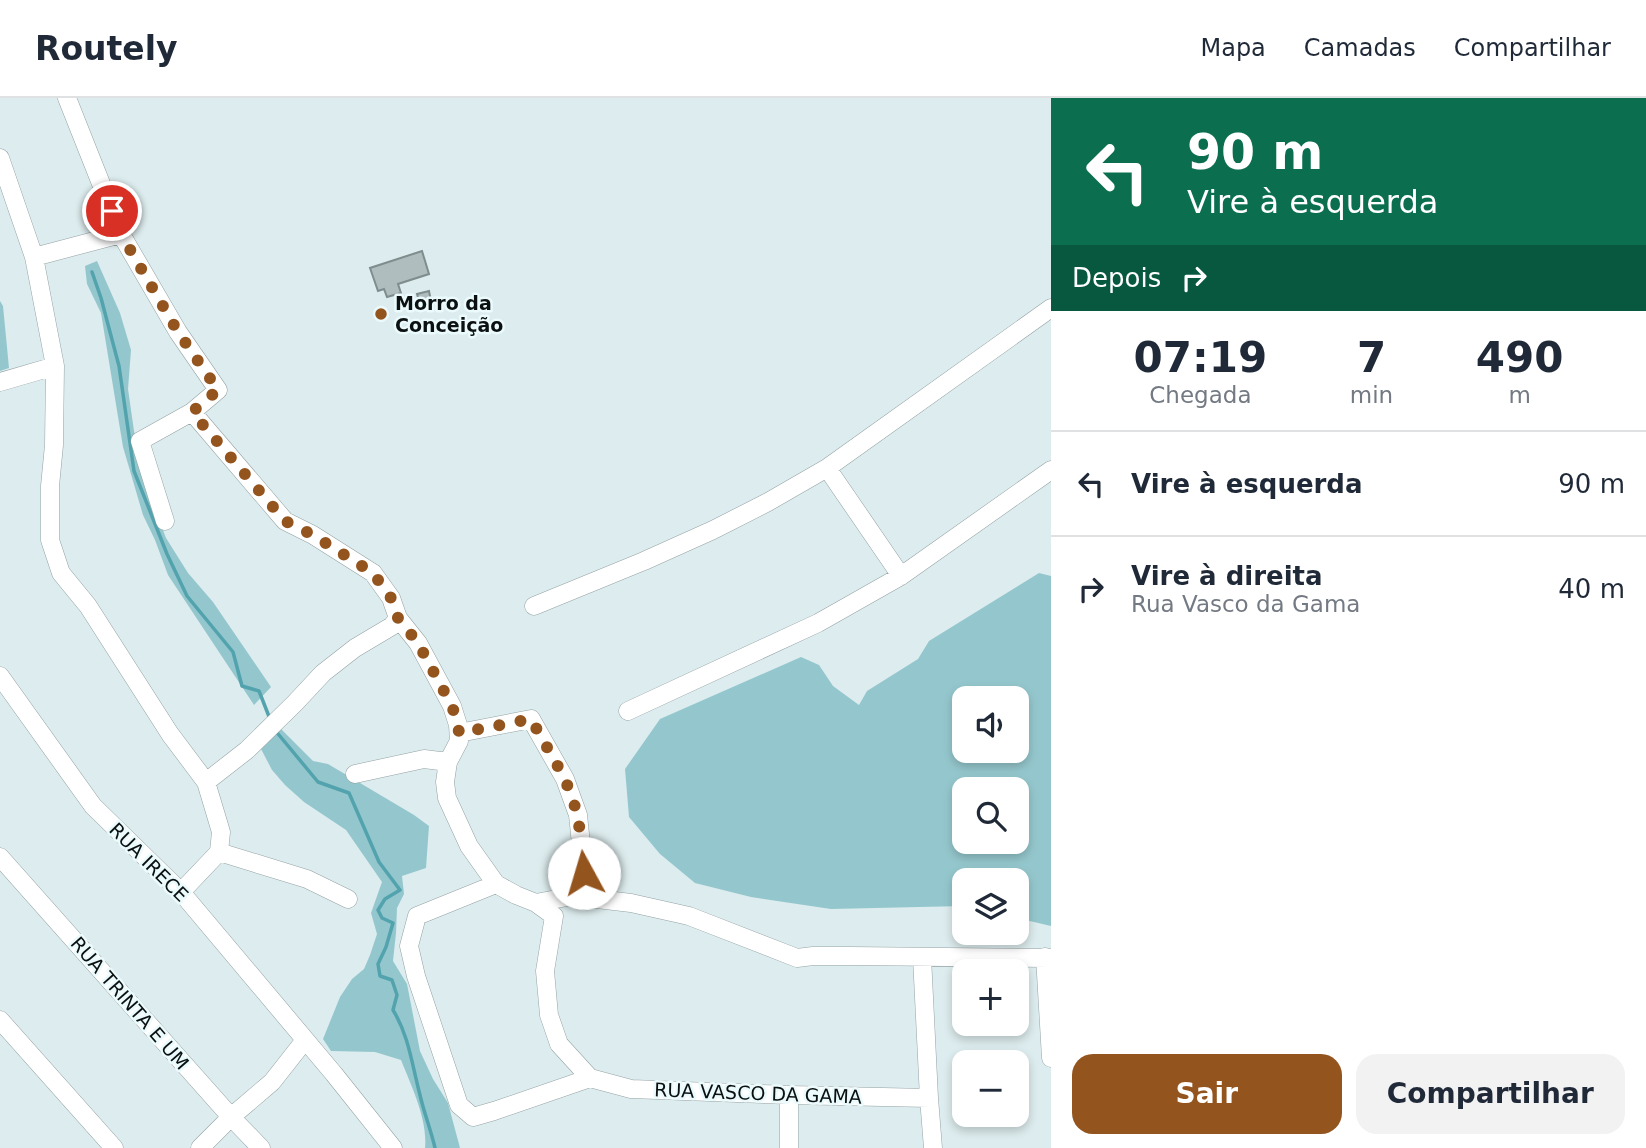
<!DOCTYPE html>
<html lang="pt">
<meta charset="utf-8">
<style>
:root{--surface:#fff;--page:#f2f2f3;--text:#1f2937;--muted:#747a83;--line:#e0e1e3;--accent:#94541e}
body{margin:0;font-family:"DejaVu Sans",sans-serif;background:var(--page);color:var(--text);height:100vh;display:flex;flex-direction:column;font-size:26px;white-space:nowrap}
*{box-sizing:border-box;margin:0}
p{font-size:23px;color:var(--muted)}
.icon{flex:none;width:38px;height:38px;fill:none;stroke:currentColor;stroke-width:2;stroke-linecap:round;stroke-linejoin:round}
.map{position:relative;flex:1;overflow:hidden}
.panel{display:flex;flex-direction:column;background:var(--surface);width:595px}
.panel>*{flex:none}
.banner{background:#0b6e4f;color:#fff;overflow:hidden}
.tools{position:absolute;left:952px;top:588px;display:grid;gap:14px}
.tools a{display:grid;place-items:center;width:77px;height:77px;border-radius:14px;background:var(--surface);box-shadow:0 4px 10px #0003;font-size:35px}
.pin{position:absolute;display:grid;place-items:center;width:60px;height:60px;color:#fff;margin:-30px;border:4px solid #fff;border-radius:50%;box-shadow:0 2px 7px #0007}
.me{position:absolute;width:77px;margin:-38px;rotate:354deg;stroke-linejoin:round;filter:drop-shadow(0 0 5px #0008)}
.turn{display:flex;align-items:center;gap:24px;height:147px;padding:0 21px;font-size:32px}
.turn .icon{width:91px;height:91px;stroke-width:2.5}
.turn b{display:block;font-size:49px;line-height:60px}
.then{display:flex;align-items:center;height:66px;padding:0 21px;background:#0003;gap:14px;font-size:26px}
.eta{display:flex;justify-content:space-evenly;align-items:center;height:119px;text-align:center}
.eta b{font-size:42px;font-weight:700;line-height:49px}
.primary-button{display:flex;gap:14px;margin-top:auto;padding:14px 21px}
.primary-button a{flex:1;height:80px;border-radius:21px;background:var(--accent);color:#fff;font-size:28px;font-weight:700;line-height:80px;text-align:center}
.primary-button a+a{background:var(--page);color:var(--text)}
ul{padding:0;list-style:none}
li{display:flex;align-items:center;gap:21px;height:105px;padding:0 21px;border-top:2px solid var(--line)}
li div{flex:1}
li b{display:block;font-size:26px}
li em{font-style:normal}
header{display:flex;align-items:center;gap:42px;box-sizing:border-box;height:98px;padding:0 35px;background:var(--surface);border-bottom:2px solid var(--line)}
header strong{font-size:33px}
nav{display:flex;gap:38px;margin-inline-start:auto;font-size:24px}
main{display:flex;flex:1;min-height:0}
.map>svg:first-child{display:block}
</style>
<header>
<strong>Routely</strong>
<nav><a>Mapa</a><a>Camadas</a><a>Compartilhar</a></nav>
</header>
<main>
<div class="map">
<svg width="1051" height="1050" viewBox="0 0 1051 1050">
<rect width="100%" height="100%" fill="#ddecee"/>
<path fill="#94c7cd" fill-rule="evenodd" d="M 97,163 L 120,215 L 131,252 L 128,291 L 134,333 L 146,388 L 166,440 L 188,475 L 213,504 L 271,589 L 254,607 L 168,477 L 155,442 L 143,417 L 123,349 L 101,215 L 87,186 L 85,168 Z
M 0,203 L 3,208 L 9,270 L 0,273 Z
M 1039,475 L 1051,478 L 1051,828 L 1017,820 L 1017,782 L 964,782 L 964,808 L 831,811 L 751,799 L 695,785 L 660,756 L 629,719 L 625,671 L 660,621 L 801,559 L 819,567 L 833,588 L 859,607 L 867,593 L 918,561 L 929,543 ZM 964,600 L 1017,600 L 1017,653 L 964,653 ZM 1017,691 L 1017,744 L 964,744 L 964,691 Z
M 280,630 L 313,663 L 328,666 L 414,717 L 429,728 L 426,770 L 402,778 L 404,796 L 397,810 L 396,835 L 393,863 L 407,886 L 420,953 L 433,981 L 448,1005 L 460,1050 L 425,1050 C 428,1022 411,987 401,962 L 375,954 L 331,953 L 323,941 L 340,899 L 352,881 L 364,871 L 370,857 L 377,836 L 371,815 L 382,784 L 346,732 L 304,704 L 285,687 L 272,672 L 261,651 Z"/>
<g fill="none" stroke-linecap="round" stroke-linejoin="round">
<path stroke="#52a3ad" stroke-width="3.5" d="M 92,174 L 101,200 L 119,268 L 134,373 L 167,456 L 187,498 L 233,554 L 242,588 L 259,593 L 270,621
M 274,631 L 318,684 L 349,695 L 379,764 L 400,792 L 385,801 L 378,812 L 382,820 L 393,825 L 386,849 L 378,866 L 380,878 L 392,882 L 397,897 L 393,912 C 409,938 412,967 420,997 C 424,1015 431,1032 435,1050"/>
</g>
<path fill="#afbdbf" stroke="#7f8d8e" stroke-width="2" d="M 422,153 L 429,176 L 398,186 L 401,195 L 387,199 L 384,191 L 378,193 L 370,170 Z
M 429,193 L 431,203 L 420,206 L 417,196 Z"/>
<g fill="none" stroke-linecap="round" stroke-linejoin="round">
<g stroke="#94a2a4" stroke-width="19">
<path id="minor" d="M 67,0 L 121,136 L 178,234 L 218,292 L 192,314 L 140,343 L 165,423
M 0,60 L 34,159 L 55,268 L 54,347 L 50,388 L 50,442 L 61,475 L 88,508 L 170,636 L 206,684 L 221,734 L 219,754 L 181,794
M 34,159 L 121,136
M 0,284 L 55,268
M 192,314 L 285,423 L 313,437 L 373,475 L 391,500 L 398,520 L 418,545 L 452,608 L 458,627 L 459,643 L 448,664 L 445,684 L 447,700 L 469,748 L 496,786 L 516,797 L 536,805 L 554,818 L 545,873 L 549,917 L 559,946 L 590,980 L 631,991 L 789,997 L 929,1000
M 827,370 L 901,478
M 534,508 L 644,463 L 713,432 L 768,404 L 827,370 L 1051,210
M 0,578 L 93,708 L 181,794 L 334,976 L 393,1050
M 628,613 L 818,525 L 901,478 L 1051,372
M 459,635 L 531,621 L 565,681 L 578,717 L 584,775 L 572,798 L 536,805
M 355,676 L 424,661 L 448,664
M 206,684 L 247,652 L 295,605 L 323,575 L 355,550 L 392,528 L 398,520
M 219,754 L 307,781 L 348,801
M 0,759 L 231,1019 L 261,1050
M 496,786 L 417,818 L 409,848 L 416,878 L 459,1007 L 473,1019 L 494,1013 L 590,980
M 572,798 L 631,805 L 689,818 L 797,860 L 813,858 L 851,858 L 1051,860
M 922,859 L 929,1000 L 933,1050
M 1045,859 L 1051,960
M 0,922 L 114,1050
M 200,1050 L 231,1019 L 272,984 L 305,942
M 789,1050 L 789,997"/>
</g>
<use href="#minor" stroke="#fff" stroke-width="18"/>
</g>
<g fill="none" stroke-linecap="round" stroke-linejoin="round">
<path stroke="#94541e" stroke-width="12" stroke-dasharray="0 21.6" d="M 112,113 L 121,136 L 178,234 L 218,292 L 192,314 L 285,423 L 313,437 L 373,475 L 391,500 L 398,520 L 418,545 L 452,608 L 458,627 L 459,635 L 531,621 L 565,681 L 578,717 L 584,775"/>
</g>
<circle fill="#94541e" stroke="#ebfafc" stroke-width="2.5" cx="381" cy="216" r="7"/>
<g text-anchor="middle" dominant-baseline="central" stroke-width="5" stroke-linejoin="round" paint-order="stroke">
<g font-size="19" font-weight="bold" fill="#0b1010" stroke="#ebfafc" text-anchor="start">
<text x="395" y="205">Morro da<tspan x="395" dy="22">Conceição</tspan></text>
</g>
<g font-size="19" fill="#0b1010" stroke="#ebfafc">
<text transform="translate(149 764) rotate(45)">RUA IRECE</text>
<text transform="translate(130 905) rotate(49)">RUA TRINTA E UM</text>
<text transform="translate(758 995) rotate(2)">RUA VASCO DA GAMA</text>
</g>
</g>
</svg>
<div class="tools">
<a><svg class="icon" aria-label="sound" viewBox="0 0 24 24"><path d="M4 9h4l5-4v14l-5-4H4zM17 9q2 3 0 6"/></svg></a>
<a><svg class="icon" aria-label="search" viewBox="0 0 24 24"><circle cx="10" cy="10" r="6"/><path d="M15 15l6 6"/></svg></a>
<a><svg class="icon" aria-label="layers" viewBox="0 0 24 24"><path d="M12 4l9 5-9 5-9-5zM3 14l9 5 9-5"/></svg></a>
<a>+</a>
<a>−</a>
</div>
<div class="pin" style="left:112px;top:113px;background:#d93025"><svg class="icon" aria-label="arrive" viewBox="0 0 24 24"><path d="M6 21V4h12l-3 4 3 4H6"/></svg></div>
<svg class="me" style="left:584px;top:775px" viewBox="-20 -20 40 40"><circle r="19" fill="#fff"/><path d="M0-13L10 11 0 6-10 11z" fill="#94541e"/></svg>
</div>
<section class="panel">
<div class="banner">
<div class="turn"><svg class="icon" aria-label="left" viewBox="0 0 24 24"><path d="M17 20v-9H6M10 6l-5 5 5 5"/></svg><div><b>90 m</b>Vire à esquerda</div></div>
<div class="then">Depois<svg class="icon" aria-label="right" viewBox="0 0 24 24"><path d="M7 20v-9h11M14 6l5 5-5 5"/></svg></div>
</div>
<div class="eta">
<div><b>07:19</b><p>Chegada</p></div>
<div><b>7</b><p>min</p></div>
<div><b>490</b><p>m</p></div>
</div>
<ul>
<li><svg class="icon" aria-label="left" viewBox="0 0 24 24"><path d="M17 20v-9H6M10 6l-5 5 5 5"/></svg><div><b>Vire à esquerda</b></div><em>90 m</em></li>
<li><svg class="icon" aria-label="right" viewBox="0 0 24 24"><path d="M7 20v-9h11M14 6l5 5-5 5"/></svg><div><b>Vire à direita</b><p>Rua Vasco da Gama</p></div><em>40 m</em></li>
</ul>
<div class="primary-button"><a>Sair</a><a>Compartilhar</a></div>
</section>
</main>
